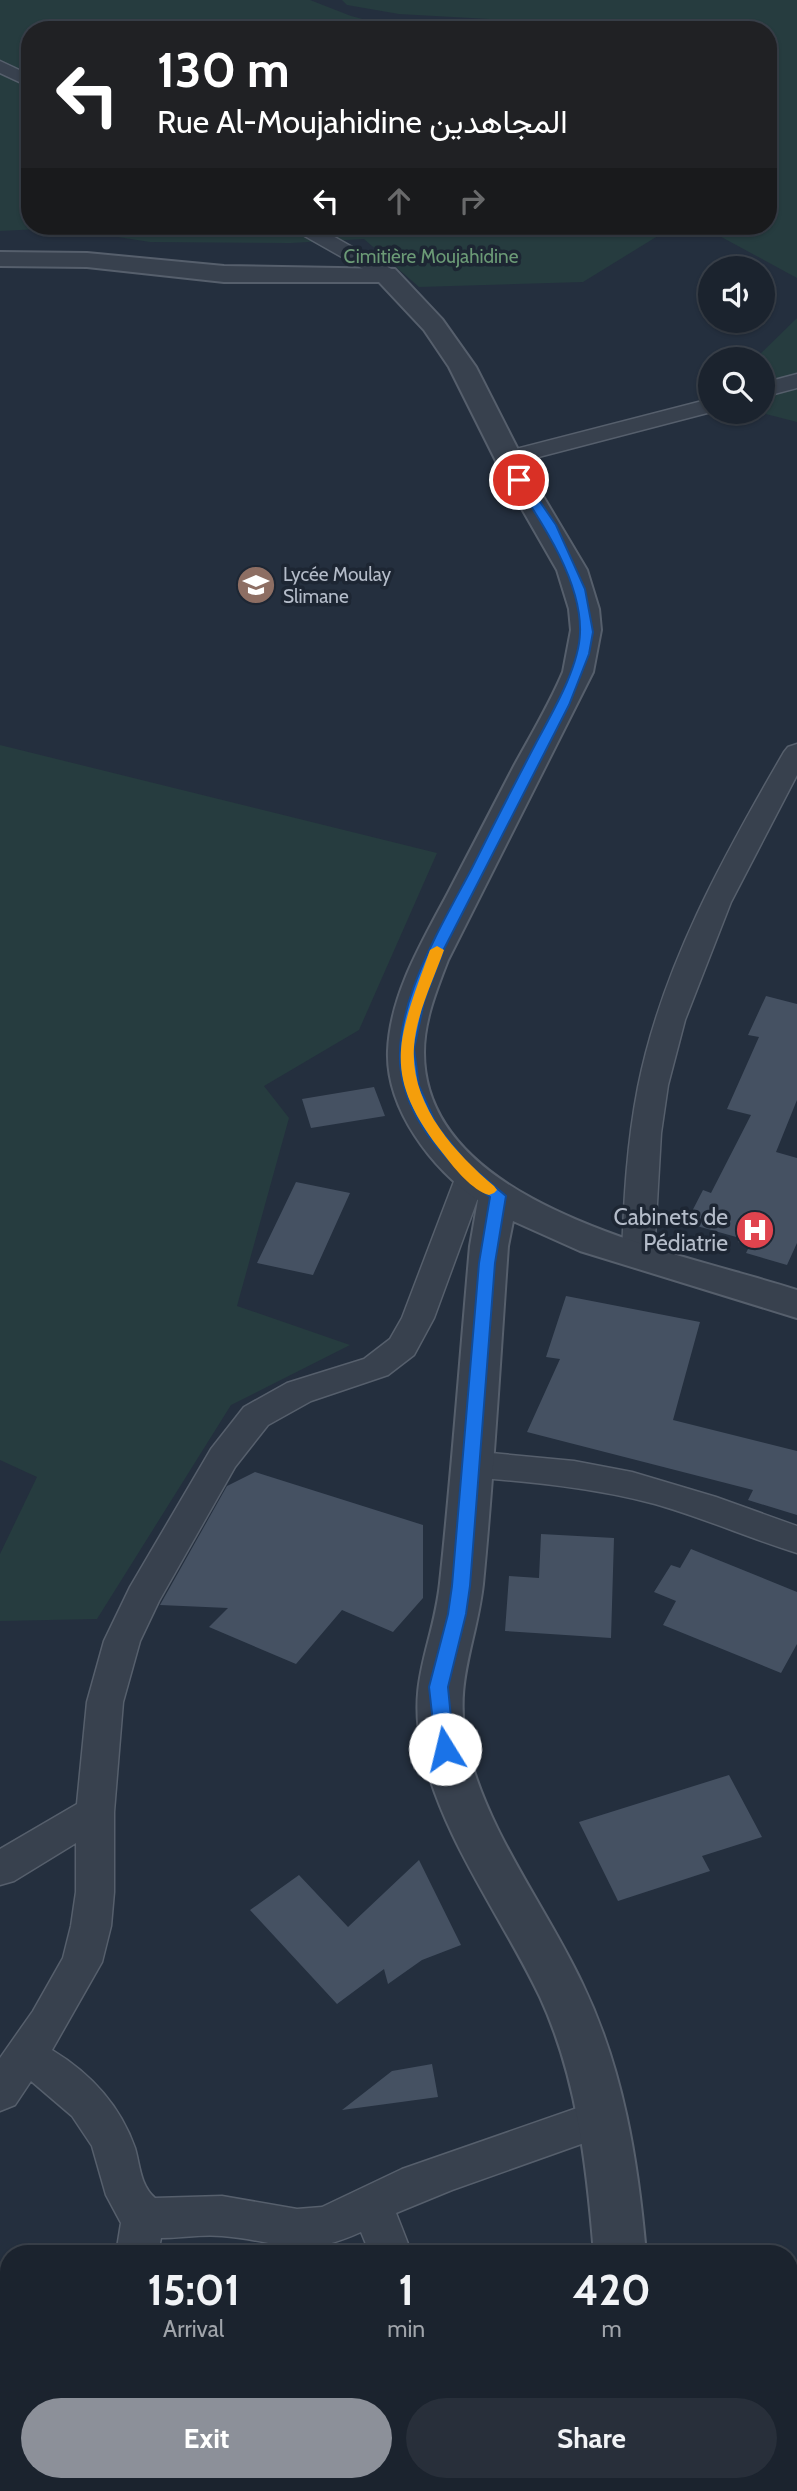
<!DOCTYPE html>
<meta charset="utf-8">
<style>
:root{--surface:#1b232e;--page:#282f3a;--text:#f1f3f6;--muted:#a0a4aa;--line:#39404a;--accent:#8c9099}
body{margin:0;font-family:Cabin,Vazirmatn,sans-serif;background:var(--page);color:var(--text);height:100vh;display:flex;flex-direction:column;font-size:26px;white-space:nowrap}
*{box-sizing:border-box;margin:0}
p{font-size:23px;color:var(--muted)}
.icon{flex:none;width:38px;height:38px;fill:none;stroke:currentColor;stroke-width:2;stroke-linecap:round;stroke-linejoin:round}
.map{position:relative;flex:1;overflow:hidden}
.side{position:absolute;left:0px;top:2245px;width:798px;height:247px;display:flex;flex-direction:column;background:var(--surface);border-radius:28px 28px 0 0;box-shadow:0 2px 5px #0004,0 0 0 2px var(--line)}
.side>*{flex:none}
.top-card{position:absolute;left:21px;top:21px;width:756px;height:214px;border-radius:28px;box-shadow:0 2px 5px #0004,0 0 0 2px var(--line);background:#202124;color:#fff;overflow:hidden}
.tools{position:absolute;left:698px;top:256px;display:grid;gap:14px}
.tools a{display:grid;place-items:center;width:77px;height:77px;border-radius:50%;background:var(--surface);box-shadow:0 2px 5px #0004,0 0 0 2px var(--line);font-size:35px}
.pin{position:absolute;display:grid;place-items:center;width:60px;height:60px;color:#fff;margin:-30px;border:4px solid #fff;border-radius:50%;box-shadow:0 2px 7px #0007}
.me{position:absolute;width:77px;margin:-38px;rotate:351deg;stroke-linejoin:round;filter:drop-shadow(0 0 5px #0008)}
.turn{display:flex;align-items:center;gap:24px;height:147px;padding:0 21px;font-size:32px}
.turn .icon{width:91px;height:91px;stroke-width:2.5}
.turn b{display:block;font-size:49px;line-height:60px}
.lanes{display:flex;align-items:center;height:66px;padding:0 21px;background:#0003;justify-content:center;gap:35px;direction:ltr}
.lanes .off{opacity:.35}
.eta{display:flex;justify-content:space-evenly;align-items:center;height:119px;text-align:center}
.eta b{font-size:42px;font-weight:700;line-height:49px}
.action{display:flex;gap:14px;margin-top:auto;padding:14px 21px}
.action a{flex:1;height:80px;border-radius:42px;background:var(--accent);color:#fff;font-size:28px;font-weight:700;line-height:80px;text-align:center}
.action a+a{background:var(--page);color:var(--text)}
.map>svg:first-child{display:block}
</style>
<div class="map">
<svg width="797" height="2491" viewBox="0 0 797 2491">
<rect width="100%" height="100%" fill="#242f3e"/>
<path fill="#263c3f" d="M 0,0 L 310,0 L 351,16 L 378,23 L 447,24 L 488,30 L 30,30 L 30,226 L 674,226 L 583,282 L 419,287 L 364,239 L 290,243 L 150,242 L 60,228 L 0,231 Z
M 342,0 L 797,0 L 797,278 L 703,227 L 768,226 L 768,30 L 538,30 L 489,19 L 399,14 L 347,5 Z
M 797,318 L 797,422 L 754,411 L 763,411 L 763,359 L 755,359 Z
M 0,745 L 437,853 L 359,1030 L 264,1086 L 289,1118 L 237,1306 L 350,1345 L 231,1405 L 97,1619 L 0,1621 L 0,1554 L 37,1477 L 0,1460 Z"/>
<path fill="#455162" d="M 766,996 L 797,1004 L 797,1100 L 776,1152 L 797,1158 L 797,1243 L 787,1265 L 746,1253 L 750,1245 L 738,1242 L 740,1238 L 686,1223 L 703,1190 L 711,1193 L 751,1115 L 727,1109 L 759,1037 L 748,1035 Z
M 374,1087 L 385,1116 L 311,1128 L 302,1099 Z
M 296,1182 L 350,1193 L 313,1275 L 257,1263 Z
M 566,1296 L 700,1322 L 673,1420 L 797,1451 L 797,1515 L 748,1500 L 753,1490 L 527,1432 L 560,1359 L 546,1357 Z
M 255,1472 L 423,1525 L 423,1598 L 393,1632 L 342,1610 L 296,1664 L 209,1627 L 228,1608 L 160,1605 L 227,1486 Z
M 541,1534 L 614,1538 L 611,1638 L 505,1631 L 509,1576 L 539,1578 Z
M 691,1549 L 797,1592 L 797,1644 L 781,1673 L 663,1625 L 676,1601 L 654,1592 L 671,1565 L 680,1568 Z
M 729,1775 L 762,1837 L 702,1856 L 710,1871 L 618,1901 L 579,1822 Z
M 419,1860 L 461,1945 L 422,1960 L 388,1984 L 384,1969 L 337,2004 L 250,1910 L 299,1875 L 348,1927 Z
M 432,2064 L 438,2097 L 342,2110 L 392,2071 Z"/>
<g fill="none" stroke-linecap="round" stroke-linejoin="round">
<g stroke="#565f6c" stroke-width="3">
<path id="minor" d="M 0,61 L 30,75 L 30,87 L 0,73 Z
M 291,226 L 315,226 L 393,270 L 396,274 L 393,278 L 379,278 L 294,230 Z
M 797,374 L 797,388 L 763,397 L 763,383 Z
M 710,399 L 710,411 L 715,411 L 508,465 L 500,463 L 497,458 L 500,453 Z
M 797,744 L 797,775 L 731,902 L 685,1020 L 668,1085 L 661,1133 L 654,1256 L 649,1264 L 638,1267 L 627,1264 L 622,1256 C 624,1199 627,1143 638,1087 C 662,967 723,857 784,752 L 788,747 Z
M 471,1166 L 482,1169 L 486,1176 L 434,1318 L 414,1355 L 388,1375 L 311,1401 L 268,1425 L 235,1467 L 159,1601 L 140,1641 L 123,1702 L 114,1812 L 114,1892 L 111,1926 L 102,1962 L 52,2050 C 90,2073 120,2105 135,2148 C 140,2165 140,2185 155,2198 L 222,2196 L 297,2209 L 322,2207 L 402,2169 L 603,2099 L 618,2105 L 624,2118 L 618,2131 L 452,2190 L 396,2213 L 412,2254 L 370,2254 L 361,2232 C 297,2261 284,2241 222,2236 C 201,2234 182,2238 161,2238 L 158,2254 L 116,2254 L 121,2223 L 106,2195 L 92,2146 L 72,2116 L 31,2081 L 15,2105 L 0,2111 L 0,2058 L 33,2011 L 63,1958 L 71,1926 L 76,1892 L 76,1843 L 14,1881 L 0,1885 L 0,1849 L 77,1804 L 87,1702 L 104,1641 L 130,1587 L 211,1449 L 244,1407 L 287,1383 L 364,1359 L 390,1339 L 402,1318 L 456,1176 L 460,1169 Z
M 470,1451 L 574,1461 L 632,1472 L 716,1497 L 797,1526 L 797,1553 C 749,1538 704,1518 655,1504 C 594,1488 533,1482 470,1477 L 458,1473 L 453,1464 L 458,1455 Z
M 195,2483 L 248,2483 L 251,2491 L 199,2491 Z"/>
</g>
<g stroke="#565f6c" stroke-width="4">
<path id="tertiary" d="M 0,252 L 87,253 L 224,266 L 395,269 L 442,319 L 476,367 L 534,481 L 587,570 L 599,609 L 601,630 L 593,672 L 448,960 C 437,989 424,1020 424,1052 C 423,1209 684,1253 797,1290 L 797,1318 L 580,1251 L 513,1221 L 508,1246 C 500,1358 494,1472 483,1584 C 476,1646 452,1684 468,1750 C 489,1835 545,1905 582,1983 C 623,2068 638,2160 646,2254 L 594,2254 C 587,2167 577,2077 540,1997 C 501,1915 442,1839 422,1749 C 407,1679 433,1647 440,1583 C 452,1471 460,1358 470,1246 L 478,1200 C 432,1169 386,1109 388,1051 C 390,995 422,942 448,893 C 470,851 492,809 514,766 C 531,735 549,705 563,672 L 571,630 L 569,609 L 557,570 L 506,481 L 449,367 L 424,330 L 379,282 L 224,282 L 87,267 L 0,266 Z
M 589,2483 L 645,2483 L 646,2491 L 590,2491 Z"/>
</g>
<use href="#minor" fill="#38414e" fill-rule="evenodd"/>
<use href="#tertiary" fill="#38414e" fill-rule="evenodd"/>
</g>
<path fill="#1a73e8" stroke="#114b97" stroke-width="2" d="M 519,476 L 523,477 L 556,525 L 585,589 L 593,632 L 589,654 L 569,705 L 444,949 L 424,1002 L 414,1049 L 419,1086 L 437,1126 L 467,1163 L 506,1196 L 495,1263 L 470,1586 L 466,1614 L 448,1687 L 454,1749 L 452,1754 L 445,1756 L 438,1754 L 436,1749 L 429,1687 L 448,1614 L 452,1586 L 479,1263 L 490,1197 C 454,1168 417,1133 404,1086 C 384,1018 441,927 472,868 C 493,826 515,783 537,741 C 553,711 579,667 580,633 C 582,581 541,521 514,480 Z"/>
<path fill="#f59e0b" d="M 437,946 L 444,950 C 433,981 416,1015 414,1047 C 410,1104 454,1152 494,1186 L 497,1190 L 494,1193 L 489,1195 C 472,1190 455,1169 445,1156 C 379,1074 398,1040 430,950 Z"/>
<defs>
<g id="school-disc" transform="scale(2.0125)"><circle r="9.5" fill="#8d6e63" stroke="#1d2633"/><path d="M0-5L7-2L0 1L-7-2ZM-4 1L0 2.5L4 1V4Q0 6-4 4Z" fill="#fff"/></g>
<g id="hospital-disc" transform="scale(2.0125)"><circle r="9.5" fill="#e0444e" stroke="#1d2633"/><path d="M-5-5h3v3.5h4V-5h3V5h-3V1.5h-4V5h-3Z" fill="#fff"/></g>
</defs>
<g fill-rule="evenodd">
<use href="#school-disc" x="256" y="585"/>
<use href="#hospital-disc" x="755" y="1230"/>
</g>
<g text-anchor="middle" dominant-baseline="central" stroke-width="7" stroke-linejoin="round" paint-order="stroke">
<g font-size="19" fill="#6b9a76" stroke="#1d2633">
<text x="431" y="256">Cimitière Moujahidine</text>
</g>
<g font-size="19" fill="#b4bcc9" stroke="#1d2633" text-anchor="start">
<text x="283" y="574">Lycée Moulay<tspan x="283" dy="22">Slimane</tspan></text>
</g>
<g font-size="23" fill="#b4bcc9" stroke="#1d2633" text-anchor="end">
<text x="728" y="1217">Cabinets de<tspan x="728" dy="26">Pédiatrie</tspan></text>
</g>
</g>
</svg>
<div class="tools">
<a><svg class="icon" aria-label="sound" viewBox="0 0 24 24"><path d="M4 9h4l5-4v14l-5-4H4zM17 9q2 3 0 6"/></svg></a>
<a><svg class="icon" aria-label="search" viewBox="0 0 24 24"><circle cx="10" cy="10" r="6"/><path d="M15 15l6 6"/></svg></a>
</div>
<div class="pin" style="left:519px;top:480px;background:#d93025"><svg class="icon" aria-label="arrive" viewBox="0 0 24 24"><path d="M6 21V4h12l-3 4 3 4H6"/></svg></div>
<svg class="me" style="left:445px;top:1749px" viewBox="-20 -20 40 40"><circle r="19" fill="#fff"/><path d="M0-13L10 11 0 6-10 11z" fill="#1a73e8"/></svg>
<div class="top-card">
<div class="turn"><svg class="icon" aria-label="left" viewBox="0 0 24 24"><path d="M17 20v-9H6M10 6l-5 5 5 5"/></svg><div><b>130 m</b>Rue Al-Moujahidine المجاهدين</div></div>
<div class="lanes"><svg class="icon" aria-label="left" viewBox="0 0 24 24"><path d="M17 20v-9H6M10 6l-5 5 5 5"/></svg><svg class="icon off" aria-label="ahead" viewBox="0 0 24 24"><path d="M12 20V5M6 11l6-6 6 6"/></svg><svg class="icon off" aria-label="right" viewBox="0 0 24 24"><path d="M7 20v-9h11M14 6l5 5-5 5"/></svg></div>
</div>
<section class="side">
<div class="eta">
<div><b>15:01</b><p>Arrival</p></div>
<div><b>1</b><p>min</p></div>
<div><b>420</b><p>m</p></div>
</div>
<div class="action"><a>Exit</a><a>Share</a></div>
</section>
</div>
